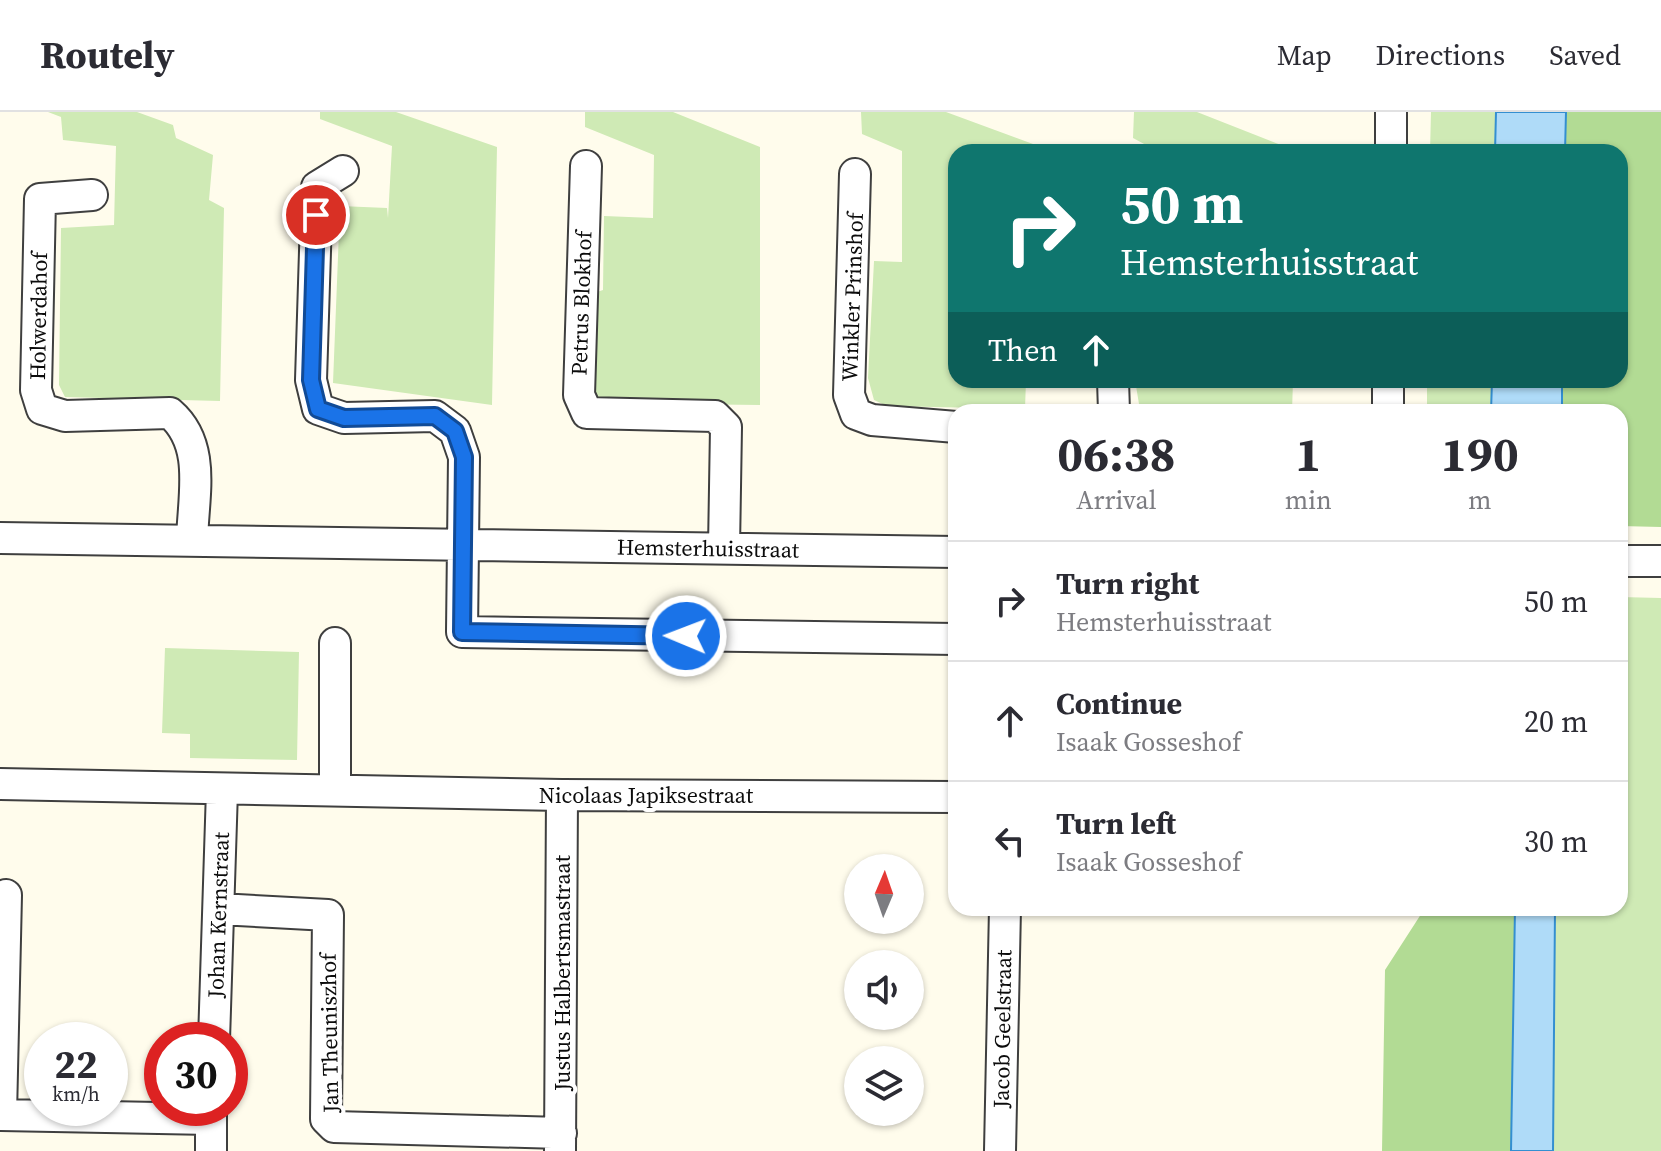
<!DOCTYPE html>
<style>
:root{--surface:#fff;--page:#f2f2f3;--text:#2b2b33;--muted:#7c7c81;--line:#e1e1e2}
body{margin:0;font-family:"Source Serif 4",serif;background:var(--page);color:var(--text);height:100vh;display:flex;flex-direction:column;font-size:30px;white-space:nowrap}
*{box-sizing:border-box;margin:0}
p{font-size:26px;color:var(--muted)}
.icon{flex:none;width:44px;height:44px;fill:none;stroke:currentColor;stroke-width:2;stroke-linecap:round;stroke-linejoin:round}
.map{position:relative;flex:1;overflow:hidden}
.drawer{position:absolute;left:948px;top:292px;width:680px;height:512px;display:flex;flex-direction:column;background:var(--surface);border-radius:24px;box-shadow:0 2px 6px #0004}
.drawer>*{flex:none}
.hud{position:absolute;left:948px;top:32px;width:680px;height:244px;border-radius:24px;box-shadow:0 2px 6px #0004;background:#0f766e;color:#fff;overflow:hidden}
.needle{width:52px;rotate:2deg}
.fabs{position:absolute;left:844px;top:742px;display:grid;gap:16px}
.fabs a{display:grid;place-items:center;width:80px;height:80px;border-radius:50%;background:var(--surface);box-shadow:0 2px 6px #0004;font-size:40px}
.speed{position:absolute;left:24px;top:910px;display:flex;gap:16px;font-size:40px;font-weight:700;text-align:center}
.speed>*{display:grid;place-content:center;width:104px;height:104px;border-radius:50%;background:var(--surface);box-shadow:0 2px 6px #0004;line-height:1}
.speed small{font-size:20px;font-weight:400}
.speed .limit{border:12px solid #d22;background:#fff;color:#111}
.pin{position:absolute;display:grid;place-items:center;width:68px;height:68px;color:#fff;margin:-34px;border:4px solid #fff;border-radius:50%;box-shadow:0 2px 8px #0007}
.me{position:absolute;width:88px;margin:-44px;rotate:271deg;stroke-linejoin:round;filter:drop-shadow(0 0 6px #0008)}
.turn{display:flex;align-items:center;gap:28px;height:168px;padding:0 40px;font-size:36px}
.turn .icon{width:104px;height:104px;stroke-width:2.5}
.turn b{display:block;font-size:56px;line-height:68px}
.then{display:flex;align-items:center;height:76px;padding:0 40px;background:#0003;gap:16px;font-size:30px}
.eta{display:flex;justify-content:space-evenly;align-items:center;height:136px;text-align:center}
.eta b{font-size:48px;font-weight:700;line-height:56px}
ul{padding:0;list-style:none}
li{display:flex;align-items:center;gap:24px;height:120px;padding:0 40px;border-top:2px solid var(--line)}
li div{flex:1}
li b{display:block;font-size:30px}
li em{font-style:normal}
header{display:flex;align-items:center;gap:48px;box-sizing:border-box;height:112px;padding:0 40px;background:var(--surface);border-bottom:2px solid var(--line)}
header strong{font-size:38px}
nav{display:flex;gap:44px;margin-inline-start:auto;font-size:28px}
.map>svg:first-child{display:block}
</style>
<header>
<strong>Routely</strong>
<nav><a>Map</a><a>Directions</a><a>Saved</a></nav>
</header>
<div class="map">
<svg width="1661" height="1039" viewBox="0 0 1661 1039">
<rect width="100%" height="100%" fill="#fffcec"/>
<path fill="#cfeab5" d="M 137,0 L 173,13 L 176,26 L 213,43 L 209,88 L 224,96 L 220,289 L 65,285 L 59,273 L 61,116 L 114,113 L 116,34 L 63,28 L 61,5 L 48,0 Z
M 320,0 L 396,0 L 497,35 L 492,293 L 333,271 L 340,94 L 387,96 L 388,106 L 392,34 L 320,7 Z
M 585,0 L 673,0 L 760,35 L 760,293 L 593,291 L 594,181 L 603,178 L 604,104 L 653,106 L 654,43 L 585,15 Z
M 861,0 L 946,0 L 1033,32 L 1032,40 L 956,40 L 956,268 L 1026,268 L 1025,297 L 887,294 L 874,288 L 868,266 L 874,149 L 902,150 L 902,39 L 862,22 Z
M 1134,0 L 1197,0 L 1299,40 L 1159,40 L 1133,26 Z
M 1431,0 L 1496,0 L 1495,40 L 1430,40 Z
M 1135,268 L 1293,268 L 1292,300 L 1148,295 L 1139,292 Z
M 1427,268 L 1492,268 L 1491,300 L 1427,300 Z
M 1620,485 L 1661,486 L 1661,1039 L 1553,1039 L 1555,796 L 1620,796 Z
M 165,536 L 299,540 L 297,648 L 190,646 L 190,622 L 162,621 Z"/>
<path fill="#b2db94" d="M 1566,0 L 1661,0 L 1661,415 L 1620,414 L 1620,300 L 1562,300 L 1562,268 L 1620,268 L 1620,40 L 1565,40 Z
M 1425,796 L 1515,796 L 1511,1039 L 1382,1039 L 1385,858 Z"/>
<path fill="#afdbf8" stroke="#348fd1" stroke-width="2" d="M 1496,0 L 1566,0 L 1565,40 L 1495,40 Z
M 1492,268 L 1562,268 L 1562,300 L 1491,300 Z
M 1515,796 L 1555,796 L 1553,1039 L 1511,1039 Z"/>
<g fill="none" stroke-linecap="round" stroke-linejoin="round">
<g stroke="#3f3f3f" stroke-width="34">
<path id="minor" d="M 1391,40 L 1391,0
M 586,54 L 579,283 L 587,301 L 715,304 L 726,315 L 724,436
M 343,59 L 317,75 L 311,268 L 318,297 L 344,306 L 435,304 L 455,319 L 464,345 L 462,520 L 956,527
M 855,62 L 849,283 L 856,302 L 872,308 L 956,315
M 92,83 L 40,87 L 36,278 L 42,297 L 65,304 L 170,301 C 207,333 193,384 192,429
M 1113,268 L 1114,300
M 1388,300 L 1388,268
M 0,426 L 956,440
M 1620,449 L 1661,449
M 0,672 L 562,683 L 956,685
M 335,678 L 335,531
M 6,783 L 1,1003 L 211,1007
M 219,797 L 328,803 L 326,1007 L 334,1015 L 561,1021
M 214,928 L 222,678
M 211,1039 L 211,996
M 560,1039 L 562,683
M 1000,1039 L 1005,796"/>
</g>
<use href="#minor" stroke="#fff" stroke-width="30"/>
</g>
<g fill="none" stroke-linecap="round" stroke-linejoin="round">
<g stroke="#114b97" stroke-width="20">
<path id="route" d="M 316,103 L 311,268 L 318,297 L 344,306 L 435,304 L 455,319 L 464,345 L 462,520 L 686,524"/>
</g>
<use href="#route" stroke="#1a73e8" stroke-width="14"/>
</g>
<g text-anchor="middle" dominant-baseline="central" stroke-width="8" stroke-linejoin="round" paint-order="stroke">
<g font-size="22" fill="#0c0c0c" stroke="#fff">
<text transform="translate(852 185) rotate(-88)">Winkler Prinshof</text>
<text transform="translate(581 191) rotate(-88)">Petrus Blokhof</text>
<text transform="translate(38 204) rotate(-89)">Holwerdahof</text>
<text transform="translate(708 436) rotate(1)">Hemsterhuisstraat</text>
<text x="646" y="683">Nicolaas Japiksestraat</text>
<text transform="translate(218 803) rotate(-88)">Johan Kernstraat</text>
<text transform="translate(562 861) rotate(-90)">Justus Halbertsmastraat</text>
<text transform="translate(1002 917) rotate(-89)">Jacob Geelstraat</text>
<text transform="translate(329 921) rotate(-91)">Jan Theuniszhof</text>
</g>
</g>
</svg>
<div class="fabs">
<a><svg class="needle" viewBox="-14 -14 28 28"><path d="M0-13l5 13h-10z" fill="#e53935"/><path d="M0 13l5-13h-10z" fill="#7c7c81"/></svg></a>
<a><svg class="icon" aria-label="sound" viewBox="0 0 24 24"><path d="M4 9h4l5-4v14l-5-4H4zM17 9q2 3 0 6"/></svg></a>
<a><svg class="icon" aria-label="layers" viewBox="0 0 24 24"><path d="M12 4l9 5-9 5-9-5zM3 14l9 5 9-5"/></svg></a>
</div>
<div class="speed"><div>22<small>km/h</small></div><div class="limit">30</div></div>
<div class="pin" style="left:316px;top:103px;background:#d93025"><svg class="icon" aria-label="arrive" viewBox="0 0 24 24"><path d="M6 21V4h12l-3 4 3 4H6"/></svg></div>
<svg class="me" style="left:686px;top:524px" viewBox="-20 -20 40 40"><circle r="17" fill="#1a73e8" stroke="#fff" stroke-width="3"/><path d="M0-11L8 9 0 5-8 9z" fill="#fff"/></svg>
<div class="hud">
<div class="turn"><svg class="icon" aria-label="right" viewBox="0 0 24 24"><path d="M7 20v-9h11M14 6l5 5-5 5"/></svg><div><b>50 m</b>Hemsterhuisstraat</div></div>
<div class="then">Then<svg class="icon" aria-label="ahead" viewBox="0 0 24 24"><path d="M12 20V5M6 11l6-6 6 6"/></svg></div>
</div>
<section class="drawer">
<div class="eta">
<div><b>06:38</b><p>Arrival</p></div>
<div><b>1</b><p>min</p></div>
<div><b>190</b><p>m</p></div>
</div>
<ul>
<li><svg class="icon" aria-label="right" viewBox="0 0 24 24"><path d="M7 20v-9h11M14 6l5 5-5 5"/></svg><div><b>Turn right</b><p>Hemsterhuisstraat</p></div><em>50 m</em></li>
<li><svg class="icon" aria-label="ahead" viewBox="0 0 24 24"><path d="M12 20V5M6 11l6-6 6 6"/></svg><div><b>Continue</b><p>Isaak Gosseshof</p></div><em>20 m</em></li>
<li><svg class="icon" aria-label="left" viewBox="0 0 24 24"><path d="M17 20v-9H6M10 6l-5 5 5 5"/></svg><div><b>Turn left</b><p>Isaak Gosseshof</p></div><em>30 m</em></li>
</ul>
</section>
</div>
